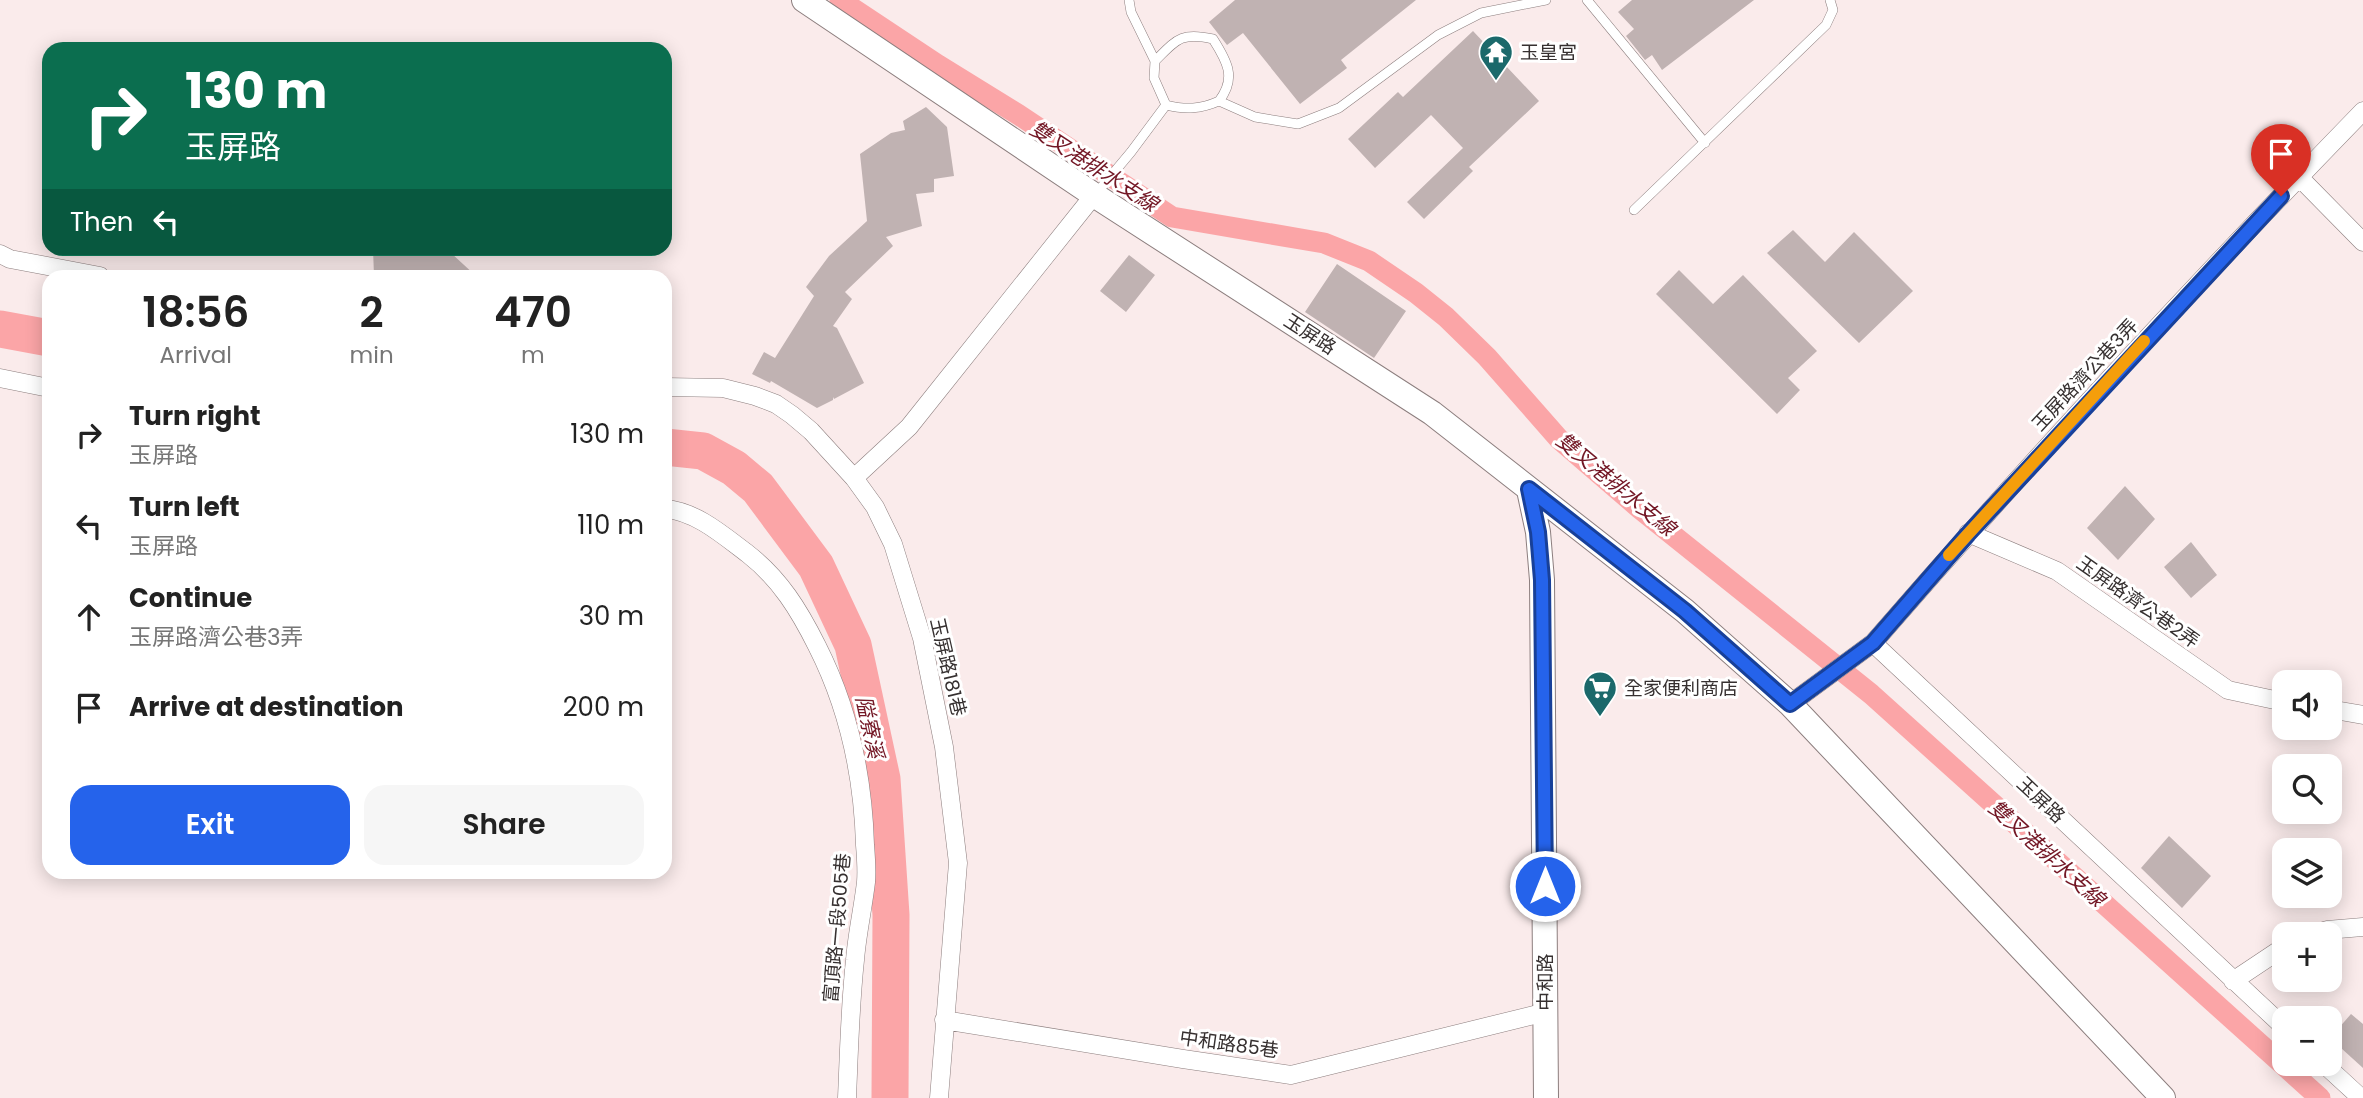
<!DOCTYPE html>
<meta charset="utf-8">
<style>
:root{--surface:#fff;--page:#f6f6f6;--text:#222;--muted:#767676;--accent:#2563eb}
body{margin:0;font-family:Poppins,"Noto Sans TC",sans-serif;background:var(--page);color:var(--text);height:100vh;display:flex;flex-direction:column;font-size:26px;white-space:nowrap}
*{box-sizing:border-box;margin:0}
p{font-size:23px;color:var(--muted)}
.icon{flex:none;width:38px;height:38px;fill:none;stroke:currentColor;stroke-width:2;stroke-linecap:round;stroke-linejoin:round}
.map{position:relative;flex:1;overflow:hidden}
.panel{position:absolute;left:42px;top:270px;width:630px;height:609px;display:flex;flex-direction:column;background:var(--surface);border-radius:21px;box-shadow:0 4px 18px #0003}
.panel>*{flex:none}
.hud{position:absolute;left:42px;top:42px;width:630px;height:214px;border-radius:21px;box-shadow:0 4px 18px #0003;background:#0b6e4f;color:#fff;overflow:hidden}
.fabs{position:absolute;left:2272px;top:670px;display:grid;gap:14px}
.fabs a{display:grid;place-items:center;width:70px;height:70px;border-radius:14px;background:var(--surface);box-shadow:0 4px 18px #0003;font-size:35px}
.pin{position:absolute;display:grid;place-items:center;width:60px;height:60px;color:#fff;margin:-72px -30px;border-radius:50% 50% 50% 0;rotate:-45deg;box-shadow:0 0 7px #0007}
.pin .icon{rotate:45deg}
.me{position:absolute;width:77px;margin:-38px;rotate:0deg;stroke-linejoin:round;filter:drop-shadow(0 0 5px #0008)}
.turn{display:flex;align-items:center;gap:24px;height:147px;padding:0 28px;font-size:32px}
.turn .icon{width:91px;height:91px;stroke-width:2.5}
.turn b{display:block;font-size:49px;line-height:60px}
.then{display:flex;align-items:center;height:66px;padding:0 28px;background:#0003;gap:14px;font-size:26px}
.eta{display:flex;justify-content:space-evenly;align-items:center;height:119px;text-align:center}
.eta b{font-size:42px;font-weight:600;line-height:49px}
.cta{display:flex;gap:14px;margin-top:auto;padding:14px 28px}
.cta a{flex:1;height:80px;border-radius:21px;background:var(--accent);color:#fff;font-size:28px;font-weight:600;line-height:80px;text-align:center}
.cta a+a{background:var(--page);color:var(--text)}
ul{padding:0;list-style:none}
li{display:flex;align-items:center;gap:21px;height:91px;padding:0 28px}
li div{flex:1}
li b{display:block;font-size:26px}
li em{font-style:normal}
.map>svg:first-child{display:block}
</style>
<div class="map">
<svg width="2363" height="1098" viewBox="0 0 2363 1098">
<rect width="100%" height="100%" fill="#faebeb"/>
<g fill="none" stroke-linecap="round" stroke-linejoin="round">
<path stroke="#fba5a7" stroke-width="21" d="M 840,0 L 938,65 L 1019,115 L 1172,217 L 1324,243 L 1369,261 L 1416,293 L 1446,317 L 1487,357 L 1559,439 L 1639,508 L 1871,694 L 2320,1098"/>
<path stroke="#fba5a7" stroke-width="37" d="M 0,329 L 49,338
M 665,447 L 703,451 L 734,468 L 758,488 L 816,566 L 853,645 L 882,779 L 891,915 L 890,1098"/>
</g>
<path fill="#c0b2b2" d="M 1235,0 L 1416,0 L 1341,60 L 1347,68 L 1300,104 L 1243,33 L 1227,45 L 1209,22 Z
M 1632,0 L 1754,0 L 1662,70 L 1652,55 L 1645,60 L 1626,36 L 1634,29 L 1618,12 Z
M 1473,31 L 1539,101 L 1469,167 L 1473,171 L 1424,219 L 1407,202 L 1463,148 L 1431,115 L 1375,168 L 1348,139 L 1398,92 L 1403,97 Z
M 926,107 L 947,127 L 954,176 L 934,179 L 934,192 L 916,194 L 922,226 L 886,237 L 893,246 L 845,292 L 852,299 L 833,326 L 837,328 L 864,383 L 834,399 L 833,397 L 833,400 L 817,408 L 771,381 L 770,383 L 752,374 L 764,352 L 775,358 L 814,296 L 806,287 L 829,256 L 867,221 L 860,154 L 891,133 L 905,130 L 903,121 Z
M 1793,230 L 1825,262 L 1854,232 L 1913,291 L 1859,343 L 1767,253 Z
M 373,248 L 441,248 L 451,253 L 476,276 L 374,276 Z
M 1129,255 L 1155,275 L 1126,312 L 1100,291 Z
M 1337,264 L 1406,311 L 1374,358 L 1305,312 Z
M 1679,270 L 1713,304 L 1743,275 L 1817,351 L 1788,378 L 1800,390 L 1777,414 L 1656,294 Z
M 2125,486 L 2155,519 L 2118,560 L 2087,528 Z
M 2191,542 L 2217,575 L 2191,598 L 2164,567 Z
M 2169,836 L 2211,876 L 2182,908 L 2141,868 Z
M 2351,1014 L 2363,1024 L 2363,1068 L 2330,1038 Z"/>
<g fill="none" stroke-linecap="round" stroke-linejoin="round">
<g stroke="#8c7e7e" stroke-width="10">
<path id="lane" d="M 1129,0 L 1131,12 L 1155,61 L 1154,78 L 1166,105
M 1587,0 L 1705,143
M 1155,61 C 1177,39 1181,32 1213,39 C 1227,61 1237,78 1219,101
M 1095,195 L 1131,152 L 1166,105 C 1186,110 1201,109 1219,101 L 1255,117 L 1298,124 L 1339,108 L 1438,35 L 1481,13 L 1546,0
M 1634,210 L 1826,25 L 1833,10 L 1830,0"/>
</g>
<g stroke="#8c7e7e" stroke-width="19">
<path id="street" d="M 2299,177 L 2363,242
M 0,254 L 10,259 L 100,276
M 0,378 L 49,388
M 665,387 L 723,388 L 755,396 L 776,404 L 792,415 L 811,431 L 854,478 L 875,507 L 893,544 L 922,638 L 944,747 L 958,863 L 939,1098
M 854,478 L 909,427 L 1094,195
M 665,509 C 696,511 724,536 748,554 C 780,579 799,610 817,646 C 848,707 863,776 865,845 C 866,857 867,870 866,882 C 863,908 857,934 855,960 C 850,1006 849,1052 847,1098
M 1968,533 L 2057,571 L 2228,690 L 2284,702
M 1873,643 C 2031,461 2195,284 2363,111
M 1790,704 L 1873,643 L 2284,1027
M 2329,709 L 2363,715
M 2314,934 L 2327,930 L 2363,927
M 2233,981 L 2284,947
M 944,1020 L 1183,1059 L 1291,1075 L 1546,1012
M 2324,1064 L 2361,1098"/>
</g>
<g stroke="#8c7e7e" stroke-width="26">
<path id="secondary" d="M 804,0 L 1094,195 L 1432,413 L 1685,611 L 1790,704 L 2163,1098
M 1529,490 L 1538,532 L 1542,580 L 1546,1098"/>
</g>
<use href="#lane" stroke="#fff" stroke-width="9"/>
<use href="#street" stroke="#fff" stroke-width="18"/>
<use href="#secondary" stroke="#fff" stroke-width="24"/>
</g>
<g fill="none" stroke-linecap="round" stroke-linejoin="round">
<g stroke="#184099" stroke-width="18">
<path id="route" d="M 1545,886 L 1542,580 L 1538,532 L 1529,489 L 1685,611 L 1790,704 L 1873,643 L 1968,534 L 2281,196"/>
</g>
<use href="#route" stroke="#2563eb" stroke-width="12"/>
<path stroke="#f59e0b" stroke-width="12" d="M 1949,555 L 2144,341"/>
</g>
<defs>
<g id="temple-pin" transform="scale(1.75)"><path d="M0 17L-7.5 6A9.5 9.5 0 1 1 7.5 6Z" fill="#1b696b" stroke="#fff"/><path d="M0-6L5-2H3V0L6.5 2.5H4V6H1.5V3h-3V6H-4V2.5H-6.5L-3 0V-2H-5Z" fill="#fff"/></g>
<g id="supermarket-pin" transform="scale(1.75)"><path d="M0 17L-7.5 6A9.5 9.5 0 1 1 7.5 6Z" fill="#1b696b" stroke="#fff"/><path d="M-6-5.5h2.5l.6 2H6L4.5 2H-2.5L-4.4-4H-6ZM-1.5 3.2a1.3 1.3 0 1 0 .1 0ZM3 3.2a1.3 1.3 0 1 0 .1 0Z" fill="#fff"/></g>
</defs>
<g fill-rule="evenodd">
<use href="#temple-pin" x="1496" y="52"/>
<use href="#supermarket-pin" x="1600" y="688"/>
</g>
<g text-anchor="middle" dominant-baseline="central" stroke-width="6" stroke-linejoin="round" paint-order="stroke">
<g font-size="19" fill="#363030" stroke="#fff" text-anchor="start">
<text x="1520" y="52">玉皇宮</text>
<text x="1624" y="688">全家便利商店</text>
</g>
<g font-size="19" fill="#363030" stroke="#fff">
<text transform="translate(1310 334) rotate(33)">玉屏路</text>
<text transform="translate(2085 375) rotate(-47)">玉屏路濟公巷3弄</text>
<text transform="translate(2138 602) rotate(35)">玉屏路濟公巷2弄</text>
<text transform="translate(948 667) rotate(77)">玉屏路181巷</text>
<text transform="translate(2041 800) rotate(43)">玉屏路</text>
<text transform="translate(837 928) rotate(-85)">富頂路一段505巷</text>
<text transform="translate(1545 982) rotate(-90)">中和路</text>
<text transform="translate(1229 1044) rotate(8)">中和路85巷</text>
</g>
<g font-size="21" font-style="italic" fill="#731725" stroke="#fff">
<text transform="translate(1094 166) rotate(33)">雙叉港排水支線</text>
<text transform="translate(1616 484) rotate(40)">雙叉港排水支線</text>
<text transform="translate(870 727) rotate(78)">隘寮溪</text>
<text transform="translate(2047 853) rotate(42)">雙叉港排水支線</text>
</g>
</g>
</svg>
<div class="fabs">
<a><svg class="icon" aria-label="sound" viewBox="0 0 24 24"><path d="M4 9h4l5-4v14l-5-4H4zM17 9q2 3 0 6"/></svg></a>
<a><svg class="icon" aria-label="search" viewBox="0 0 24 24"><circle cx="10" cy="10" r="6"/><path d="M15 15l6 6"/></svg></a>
<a><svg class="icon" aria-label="layers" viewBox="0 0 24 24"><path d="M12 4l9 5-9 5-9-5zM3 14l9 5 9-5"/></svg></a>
<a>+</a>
<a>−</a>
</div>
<div class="pin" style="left:2281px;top:196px;background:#d93025"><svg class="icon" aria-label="arrive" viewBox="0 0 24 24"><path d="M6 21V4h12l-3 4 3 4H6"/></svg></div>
<svg class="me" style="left:1545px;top:886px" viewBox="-20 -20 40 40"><circle r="17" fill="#2563eb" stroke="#fff" stroke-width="3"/><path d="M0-11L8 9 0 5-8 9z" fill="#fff"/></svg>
<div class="hud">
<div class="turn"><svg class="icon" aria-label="right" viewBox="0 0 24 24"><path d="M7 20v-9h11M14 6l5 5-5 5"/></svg><div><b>130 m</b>玉屏路</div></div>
<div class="then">Then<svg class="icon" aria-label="left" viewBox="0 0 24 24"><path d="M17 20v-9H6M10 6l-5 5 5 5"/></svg></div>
</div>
<section class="panel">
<div class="eta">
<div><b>18:56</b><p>Arrival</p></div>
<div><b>2</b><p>min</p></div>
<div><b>470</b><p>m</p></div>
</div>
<ul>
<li><svg class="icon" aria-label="right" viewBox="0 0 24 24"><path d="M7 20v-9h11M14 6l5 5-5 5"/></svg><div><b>Turn right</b><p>玉屏路</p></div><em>130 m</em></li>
<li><svg class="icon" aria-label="left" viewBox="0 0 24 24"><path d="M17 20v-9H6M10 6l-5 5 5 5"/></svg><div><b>Turn left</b><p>玉屏路</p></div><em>110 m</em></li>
<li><svg class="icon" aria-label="ahead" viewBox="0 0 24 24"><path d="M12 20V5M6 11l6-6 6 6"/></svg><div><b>Continue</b><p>玉屏路濟公巷3弄</p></div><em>30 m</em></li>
<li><svg class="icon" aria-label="arrive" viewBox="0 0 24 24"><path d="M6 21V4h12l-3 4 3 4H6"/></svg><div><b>Arrive at destination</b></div><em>200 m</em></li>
</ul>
<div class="cta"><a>Exit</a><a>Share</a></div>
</section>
</div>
